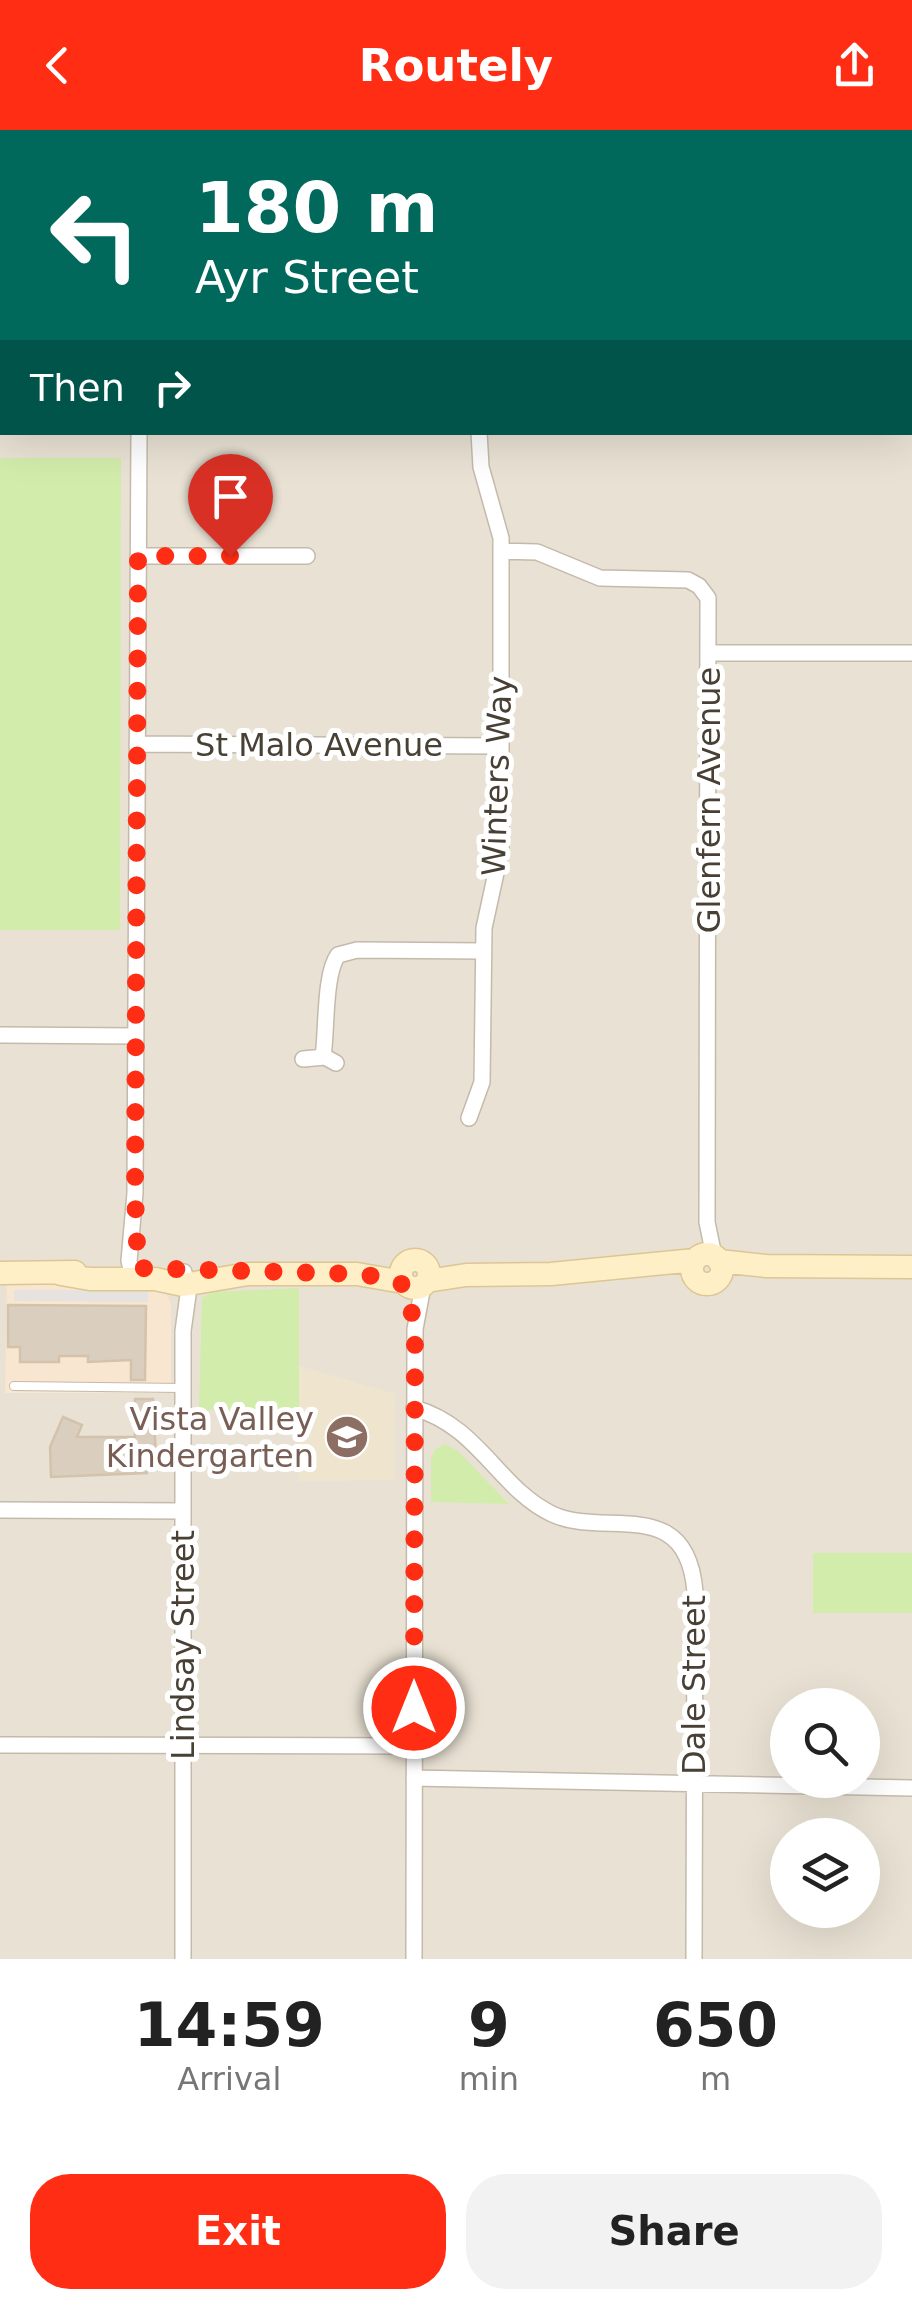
<!DOCTYPE html>
<style>
:root{--surface:#fff;--page:#f2f2f2;--text:#222;--muted:#767676;--accent:#ff2d13}
body{margin:0;font-family:"DejaVu Sans",sans-serif;background:var(--page);color:var(--text);height:100vh;display:flex;flex-direction:column;font-size:38px;white-space:nowrap}
*{box-sizing:border-box;margin:0}
p{font-size:32px;color:var(--muted)}
.icon{flex:none;width:55px;height:55px;fill:none;stroke:currentColor;stroke-width:2;stroke-linecap:round;stroke-linejoin:round}
.map{position:relative;height:1829px;overflow:hidden}
.panel{display:flex;flex-direction:column;background:var(--surface);flex:1}
.panel>*{flex:none}
.hud{position:absolute;left:0px;top:0px;width:912px;height:305px;box-shadow:0 10px 40px #0002;background:#00695c;color:#fff;overflow:hidden}
.controls{position:absolute;left:770px;top:1558px;display:grid;gap:20px}
.controls a{display:grid;place-items:center;width:110px;height:110px;border-radius:50%;background:var(--surface);box-shadow:0 10px 40px #0002;font-size:50px}
.pin{position:absolute;display:grid;place-items:center;width:85px;height:85px;color:#fff;margin:-102px -42px;border-radius:50% 50% 50% 0;rotate:-45deg;box-shadow:0 0 10px #0007}
.pin .icon{rotate:45deg}
.me{position:absolute;width:110px;margin:-55px;rotate:0deg;stroke-linejoin:round;filter:drop-shadow(0 0 8px #0008)}
.turn{display:flex;align-items:center;gap:35px;height:210px;padding:0 30px;font-size:45px}
.turn .icon{width:130px;height:130px;stroke-width:2.5}
.turn b{display:block;font-size:70px;line-height:85px}
.then{display:flex;align-items:center;height:95px;padding:0 30px;background:#0003;gap:20px;font-size:38px}
.eta{display:flex;justify-content:space-evenly;align-items:center;height:170px;text-align:center}
.eta b{font-size:60px;font-weight:700;line-height:70px}
.action{display:flex;gap:20px;margin-top:auto;padding:20px 30px}
.action a{flex:1;height:115px;border-radius:40px;background:var(--accent);color:#fff;font-size:40px;font-weight:700;line-height:115px;text-align:center}
.action a+a{background:var(--page);color:var(--text)}
header{display:flex;justify-content:space-between;align-items:center;height:130px;padding:0 30px;background:var(--accent);color:#fff;font-size:45px;font-weight:700}
.map>svg:first-child{display:block}
</style>
<header><svg class="icon" aria-label="back" viewBox="0 0 24 24"><path d="M15 5l-7 7 7 7"/></svg>Routely<svg class="icon" aria-label="share" viewBox="0 0 24 24"><path d="M12 15V3M7 8l5-5 5 5M5 13v7h14v-7"/></svg></header>
<div class="map">
<svg width="912" height="1829" viewBox="0 0 912 1829">
<rect width="100%" height="100%" fill="#f5f0e6"/>
<path fill="#e9e2d4" fill-rule="evenodd" d="M 0,0 L 912,0 L 912,1829 L 0,1829 ZM 2,2 L 910,2 L 910,302 L 2,302 ZM 788,1575 L 862,1575 L 862,1650 L 788,1650 ZM 788,1705 L 862,1705 L 862,1780 L 788,1780 Z"/>
<path fill="#f8e6d0" d="M 7,1154 L 162,1154 L 171,1174 L 171,1256 L 165,1263 L 5,1263 Z"/>
<path fill="#efe5cf" d="M 299,1236 L 395,1264 L 394,1350 L 299,1351 Z"/>
<path fill="#d2ecac" d="M 0,328 L 121,328 L 120,800 L 0,800 Z
M 299,1158 L 299,1280 L 199,1280 L 202,1168 L 213,1162 Z
M 445,1314 L 458,1321 L 509,1374 L 431,1372 L 431,1328 L 435,1319 Z
M 813,1423 L 912,1423 L 912,1483 L 813,1483 Z"/>
<path fill="#e5e2df" d="M 14,1160 L 148,1160 L 148,1172 L 14,1171 Z"/>
<path fill="#dacebe" stroke="#d3c3ad" stroke-width="2.5" d="M 8,1175 L 146,1176 L 145,1250 L 131,1250 L 131,1230 L 88,1232 L 88,1226 L 59,1226 L 59,1232 L 20,1232 L 20,1217 L 8,1217 Z
M 135,1269 L 153,1269 L 156,1328 L 146,1328 L 147,1343 L 51,1347 L 50,1317 L 63,1287 L 82,1295 L 77,1307 L 135,1307 Z"/>
<g fill="none" stroke-linecap="round" stroke-linejoin="round">
<g stroke="#c4baab" stroke-width="10">
<path id="lane" d="M 14,1256 L 183,1258"/>
</g>
<g stroke="#c4baab" stroke-width="18">
<path id="street" d="M 481,0 L 481,2
M 139,2 L 139,0
M 656,2 L 657,0
M 910,20 L 912,17
M 910,230 L 912,231
M 501,421 L 537,422 L 600,448 L 688,450 L 699,456 L 708,468 L 707,1092 L 714,1126
M 138,426 L 307,426
M 710,523 L 912,523
M 137,614 L 501,616
M 0,905 L 136,906
M 323,927 C 327,900 324,844 338,825 L 357,820 L 483,821
M 303,929 L 325,927 L 336,933
M 469,988 L 482,952 L 484,798 L 501,720 L 501,408 L 481,337 L 479,302
M 134,1149 L 129,1131 L 135,1063 L 139,302
M 414,1278 C 479,1296 498,1358 552,1384 C 606,1409 687,1363 695,1462 L 694,1829
M 0,1380 L 183,1381
M 0,1615 L 414,1616
M 414,1648 L 912,1658
M 183,1829 L 183,1201 L 188,1165 L 184,1142
M 414,1829 L 415,1199 L 423,1156"/>
</g>
<g stroke="#dcc694" stroke-width="25">
<path id="secondary" d="M692 1139a15 15 0 1 1 30 0a15 15 0 1 1-30 0Z
M401 1144a14 14 0 1 1 28 0a14 14 0 1 1-28 0Z
M 719,1131 L 766,1136 L 912,1137
M 0,1143 L 75,1142
M 61,1144 L 90,1149 L 155,1149 L 183,1155 L 248,1144 L 357,1144 L 403,1152
M 427,1151 L 466,1145 L 551,1144 L 695,1130"/>
</g>
<use href="#lane" stroke="#fff" stroke-width="8"/>
<use href="#street" stroke="#fff" stroke-width="15"/>
<use href="#secondary" stroke="#ffefc6" stroke-width="22"/>
</g>
<g fill="none" stroke-linecap="round" stroke-linejoin="round">
<path stroke="#ff2d13" stroke-width="18" stroke-dasharray="0 32.4" d="M 230,426 L 138,426 L 135,1064 L 138,1138 L 357,1144 L 389,1148 L 406,1156 L 415,1198 L 414,1578"/>
</g>
<defs>
<g id="school-disc" transform="scale(2.25)"><circle r="9.5" fill="#8d6e63" stroke="#fff"/><path d="M0-5L7-2L0 1L-7-2ZM-4 1L0 2.5L4 1V4Q0 6-4 4Z" fill="#fff"/></g>
</defs>
<g fill-rule="evenodd">
<use href="#school-disc" x="347" y="1307"/>
</g>
<g text-anchor="middle" dominant-baseline="central" stroke-width="10" stroke-linejoin="round" paint-order="stroke">
<g font-size="32" fill="#484035" stroke="#fff">
<text x="319" y="615">St Malo Avenue</text>
<text transform="translate(497 646) rotate(-88)">Winters Way</text>
<text transform="translate(709 670) rotate(-90)">Glenfern Avenue</text>
<text transform="translate(183 1515) rotate(-90)">Lindsay Street</text>
<text transform="translate(694 1555) rotate(-90)">Dale Street</text>
</g>
<g font-size="32" fill="#785e54" stroke="#fff" text-anchor="end">
<text x="314" y="1289">Vista Valley<tspan x="314" dy="37">Kindergarten</tspan></text>
</g>
</g>
</svg>
<div class="controls">
<a><svg class="icon" aria-label="search" viewBox="0 0 24 24"><circle cx="10" cy="10" r="6"/><path d="M15 15l6 6"/></svg></a>
<a><svg class="icon" aria-label="layers" viewBox="0 0 24 24"><path d="M12 4l9 5-9 5-9-5zM3 14l9 5 9-5"/></svg></a>
</div>
<div class="pin" style="left:230px;top:426px;background:#d93025"><svg class="icon" aria-label="arrive" viewBox="0 0 24 24"><path d="M6 21V4h12l-3 4 3 4H6"/></svg></div>
<svg class="me" style="left:414px;top:1578px" viewBox="-20 -20 40 40"><circle r="17" fill="#ff2d13" stroke="#fff" stroke-width="3"/><path d="M0-11L8 9 0 5-8 9z" fill="#fff"/></svg>
<div class="hud">
<div class="turn"><svg class="icon" aria-label="left" viewBox="0 0 24 24"><path d="M17 20v-9H6M10 6l-5 5 5 5"/></svg><div><b>180 m</b>Ayr Street</div></div>
<div class="then">Then<svg class="icon" aria-label="right" viewBox="0 0 24 24"><path d="M7 20v-9h11M14 6l5 5-5 5"/></svg></div>
</div>
</div>
<section class="panel">
<div class="eta">
<div><b>14:59</b><p>Arrival</p></div>
<div><b>9</b><p>min</p></div>
<div><b>650</b><p>m</p></div>
</div>
<div class="action"><a>Exit</a><a>Share</a></div>
</section>
